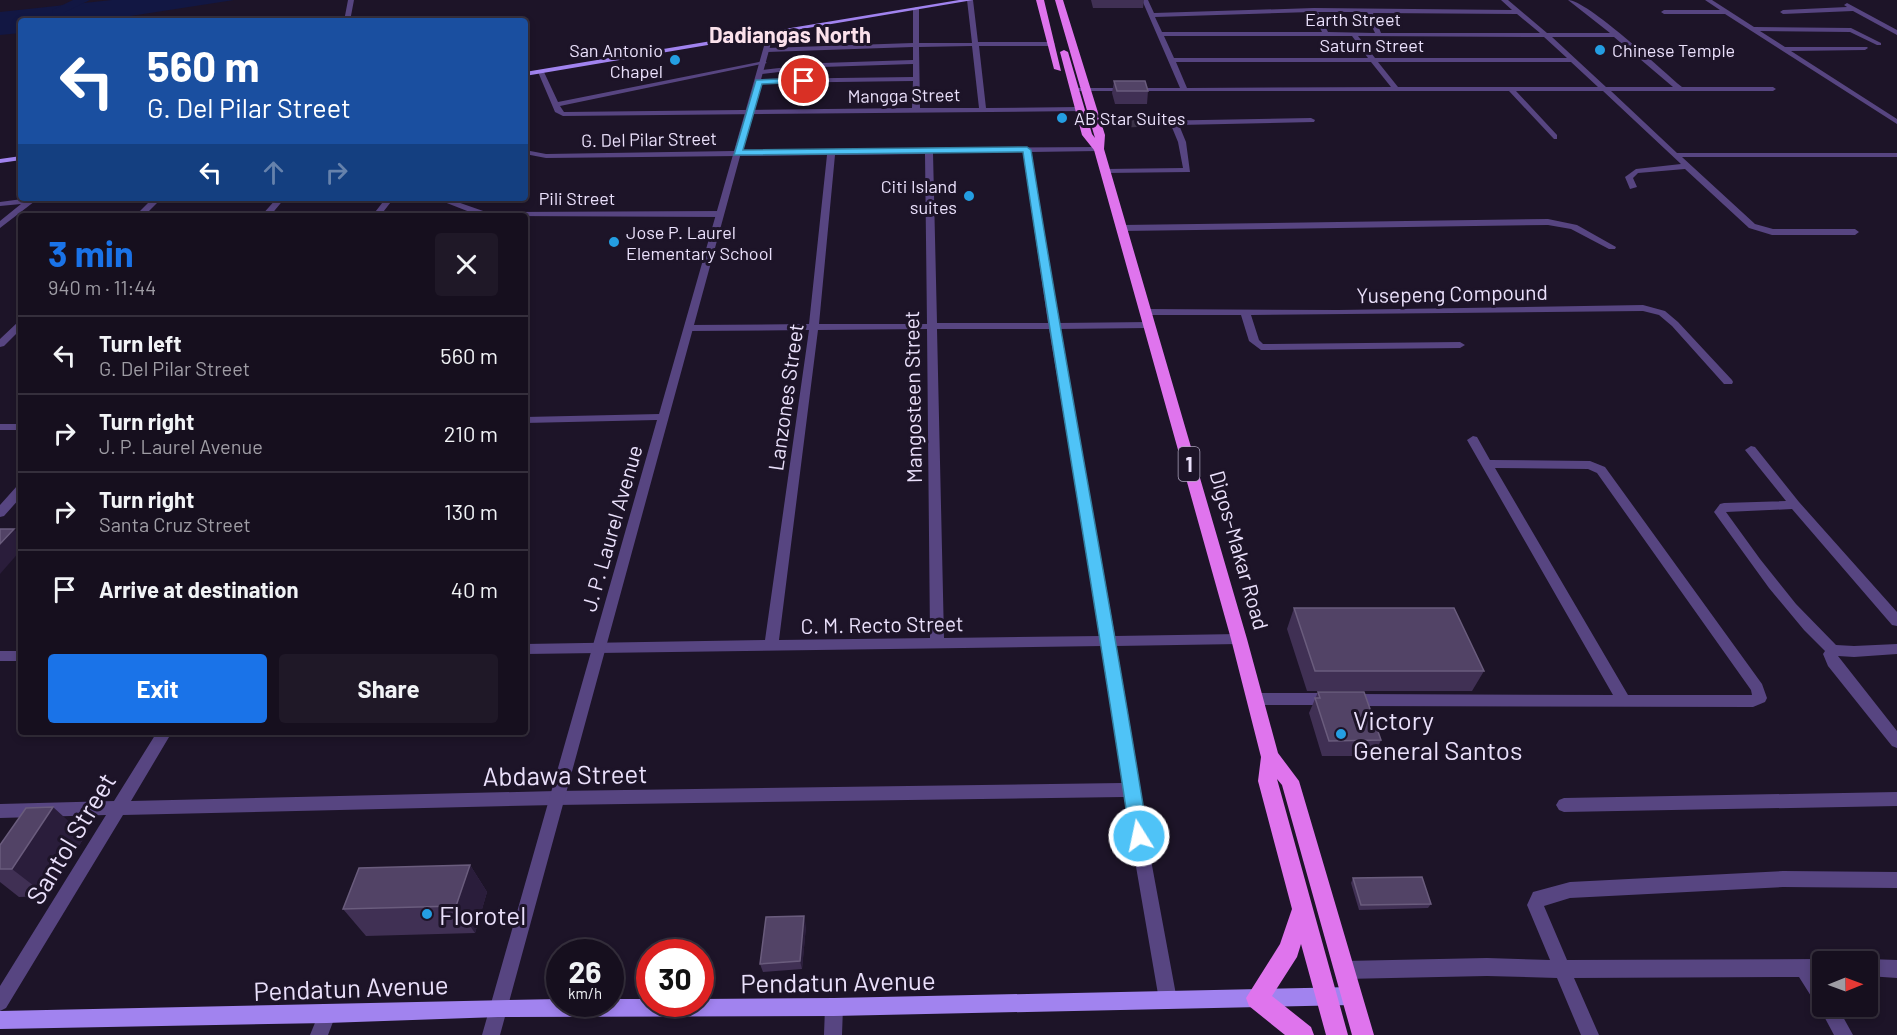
<!DOCTYPE html>
<meta charset="utf-8">
<style>
:root{--surface:#160f1e;--page:#1f1827;--text:#f1f3f6;--muted:#9e9ca4;--line:#352f3c;--accent:#1a73e8}
body{margin:0;font-family:Barlow,sans-serif;background:var(--page);color:var(--text);height:100vh;display:flex;flex-direction:column;font-size:22px;white-space:nowrap}
*{box-sizing:border-box;margin:0}
p{font-size:20px;color:var(--muted)}
.icon{flex:none;width:33px;height:33px;fill:none;stroke:currentColor;stroke-width:2;stroke-linecap:round;stroke-linejoin:round}
.map{position:relative;flex:1;overflow:hidden}
.details{position:absolute;left:18px;top:213px;width:510px;height:522px;display:flex;flex-direction:column;background:var(--surface);border-radius:6px;box-shadow:0 3px 9px #0003,0 0 0 2px var(--line)}
.details>*{flex:none}
.guide{position:absolute;left:18px;top:18px;width:510px;height:183px;border-radius:6px;box-shadow:0 3px 9px #0003,0 0 0 2px var(--line);background:#1a4fa0;color:#fff;overflow:hidden}
.needle{width:39px;rotate:89deg}
.controls{position:absolute;left:1812px;top:951px;display:grid;gap:12px}
.controls a{display:grid;place-items:center;width:66px;height:66px;border-radius:6px;background:var(--surface);box-shadow:0 3px 9px #0003,0 0 0 2px var(--line);font-size:30px}
.speed{position:absolute;left:546px;top:939px;display:flex;gap:12px;font-size:30px;font-weight:700;text-align:center}
.speed>*{display:grid;place-content:center;width:78px;height:78px;border-radius:50%;background:var(--surface);box-shadow:0 3px 9px #0003,0 0 0 2px var(--line);line-height:1}
.speed small{font-size:15px;font-weight:400}
.speed .limit{border:9px solid #d22;background:#fff;color:#111}
.pin{position:absolute;display:grid;place-items:center;width:51px;height:51px;color:#fff;margin:-26px;border:3px solid #fff;border-radius:50%;box-shadow:0 2px 6px #0007}
.me{position:absolute;width:66px;margin:-33px;rotate:350deg;stroke-linejoin:round;filter:drop-shadow(0 0 4px #0008)}
.turn{display:flex;align-items:center;gap:21px;height:126px;padding:0 30px;font-size:27px}
.turn .icon{width:78px;height:78px;stroke-width:2.5}
.turn b{display:block;font-size:42px;line-height:51px}
.lanes{display:flex;align-items:center;height:57px;padding:0 30px;background:#0003;justify-content:center;gap:30px;direction:ltr}
.lanes .off{opacity:.35}
.round{display:grid;place-items:center;flex:none;width:63px;height:63px;border-radius:6px;background:var(--page)}
.headline{display:flex;align-items:center;justify-content:space-between;height:102px;padding:0 30px}
h1{font-size:36px;font-weight:700;line-height:45px;color:var(--accent)}
.cta{display:flex;gap:12px;margin-top:auto;padding:12px 30px}
.cta a{flex:1;height:69px;border-radius:6px;background:var(--accent);color:#fff;font-size:24px;font-weight:700;line-height:69px;text-align:center}
.cta a+a{background:var(--page);color:var(--text)}
ul{padding:0;list-style:none}
li{display:flex;align-items:center;gap:18px;height:78px;padding:0 30px;border-top:2px solid var(--line)}
li div{flex:1}
li b{display:block;font-size:22px}
li em{font-style:normal}
.map>svg:first-child{display:block}
</style>
<div class="map">
<svg width="1897" height="1035" viewBox="0 0 1897 1035">
<rect width="100%" height="100%" fill="#1d1428"/>
<path fill="#121743" d="M 112,0 L 234,0 L 98,21 L 21,21 L 21,33 L 0,35 L 0,12 Z"/>
<g fill="none" stroke-linecap="round" stroke-linejoin="round">
<path fill="#121743" fill-rule="evenodd" d="M 73,0 L 90,0 L 63,13 L 53,13 L 52,10 Z"/>
<path stroke="#3c3348" stroke-width="7" stroke-dasharray="7 3" stroke-linecap="butt" d="M 1121,124 L 1150,123"/>
<path fill="#574581" fill-rule="evenodd" d="M 348,0 L 354,0 L 350,21 L 344,21 Z
M 967,0 L 973,0 L 978,42 L 1052,42 L 1055,44 L 1052,46 L 979,46 L 986,108 L 1080,107 L 1083,107 L 1083,111 L 563,116 L 555,112 L 538,72 L 541,70 L 544,72 L 558,102 L 764,61 L 767,63 L 560,106 L 564,112 L 912,108 L 913,81 L 759,83 L 756,81 L 759,79 L 913,77 L 913,64 L 822,67 L 761,74 L 758,72 L 761,70 L 822,63 L 913,60 L 913,47 L 767,52 L 764,50 L 767,48 L 913,43 L 913,9 L 916,7 L 919,9 L 919,43 L 972,43 ZM 972,46 L 979,108 L 920,108 L 919,47 Z
M 1142,0 L 1148,0 L 1154,13 L 1314,8 L 1512,10 L 1501,0 L 1508,0 L 1547,33 L 1610,33 L 1568,0 C 1587,0 1663,71 1682,87 L 1773,87 L 1776,89 L 1773,91 L 1611,91 L 1677,153 L 1897,153 L 1897,157 L 1682,157 L 1755,224 L 1773,229 L 1855,229 L 1859,232 L 1855,235 L 1772,235 L 1749,228 L 1685,169 L 1638,173 L 1633,178 L 1637,187 L 1630,189 L 1625,177 L 1636,169 L 1681,164 L 1603,91 L 1516,91 L 1557,135 L 1557,139 L 1554,139 L 1509,91 L 1073,91 L 1072,90 L 1075,88 L 1180,88 ZM 1312,12 L 1322,32 L 1162,32 L 1155,17 ZM 1318,12 L 1367,12 L 1366,14 L 1375,33 L 1328,32 ZM 1373,13 L 1517,14 L 1540,33 L 1381,33 ZM 1164,36 L 1352,36 L 1368,58 L 1174,58 ZM 1358,36 L 1544,37 L 1567,58 L 1375,58 ZM 1552,37 L 1614,37 L 1673,87 L 1606,87 ZM 1176,62 L 1371,62 L 1391,87 L 1187,88 ZM 1378,62 L 1571,62 L 1598,87 L 1398,87 Z
M 1705,0 L 1712,0 L 1754,27 L 1851,28 L 1881,43 L 1881,45 L 1877,45 L 1850,32 L 1760,31 L 1785,47 L 1867,47 L 1868,48 L 1865,50 L 1791,51 L 1897,119 L 1897,124 L 1725,14 L 1664,14 L 1661,12 L 1664,10 L 1720,10 Z
M 1847,3 L 1897,30 L 1897,35 L 1853,11 L 1783,14 L 1780,12 L 1783,10 L 1847,7 L 1844,5 Z
M 1311,118 L 1315,120 L 1314,122 L 1179,125 L 1186,142 L 1190,172 L 1105,173 L 1101,171 L 1105,169 L 1183,168 L 1178,142 L 1171,125 L 1147,125 L 1147,121 Z
M 1102,147 L 1103,149 L 1099,151 L 1031,152 L 1058,323 L 1149,322 L 1154,325 L 1149,328 L 1059,329 L 1115,636 L 1239,634 L 1244,635 L 1246,639 L 1244,643 L 1239,644 L 1116,646 L 1138,790 L 1177,1000 L 1174,1006 L 1168,1009 L 1162,1006 L 1159,1000 L 1124,797 L 556,805 L 123,815 L 6,1008 L 0,1011 L 0,986 L 106,815 L 0,818 L 0,804 L 114,801 L 157,732 L 172,732 L 131,801 L 556,791 L 1122,783 L 1103,646 L 525,654 L 525,644 L 765,640 L 809,330 L 689,331 L 684,328 L 689,325 L 809,324 L 827,155 L 546,158 L 525,154 L 525,150 L 546,154 L 929,148 ZM 1023,152 L 1048,323 L 937,323 L 933,153 ZM 925,154 L 927,324 L 819,324 L 835,155 ZM 927,329 L 930,638 L 779,640 L 818,330 ZM 937,329 L 1049,329 L 1101,636 L 944,638 Z
M 30,198 L 39,198 L 0,228 L 0,221 L 21,204 L 0,206 L 0,202 Z
M 277,198 L 285,198 L 270,216 L 261,216 Z
M 386,198 L 394,198 L 380,216 L 372,216 Z
M 434,198 L 446,198 L 486,212 L 720,211 L 724,214 L 720,217 L 480,216 Z
M 1548,219 L 1577,225 L 1616,247 L 1615,249 L 1609,249 L 1571,229 L 1548,225 L 1121,231 L 1117,228 L 1121,225 Z
M 1643,305 L 1665,311 L 1678,322 L 1732,380 L 1733,382 L 1732,384 L 1724,384 L 1672,326 L 1659,315 L 1643,311 L 1251,315 L 1259,340 L 1263,344 L 1460,342 L 1465,345 L 1460,348 L 1261,350 L 1249,341 L 1241,315 L 1145,315 L 1140,312 L 1145,309 L 1338,310 Z
M 1473,436 L 1477,437 L 1490,460 L 1590,461 L 1605,467 L 1762,684 L 1767,698 L 1765,702 L 1753,707 L 1352,706 L 1347,704 L 1345,700 L 1347,696 L 1352,694 L 1613,695 L 1467,440 ZM 1495,468 L 1588,469 L 1597,473 L 1751,690 L 1752,695 L 1628,695 Z
M 1751,446 L 1755,447 L 1799,502 L 1897,612 L 1897,626 L 1892,625 L 1792,509 L 1726,512 L 1760,559 L 1796,604 L 1836,645 L 1854,646 L 1897,644 L 1897,654 L 1854,657 L 1838,656 L 1897,731 L 1897,748 L 1892,746 L 1828,666 L 1823,654 L 1825,651 L 1804,630 L 1769,588 L 1714,512 L 1720,504 L 1724,503 L 1786,501 L 1745,450 Z
M 21,485 L 21,497 L 4,516 L 0,517 L 0,505 L 17,486 Z
M 0,651 L 21,651 L 21,661 L 0,661 Z
M 1255,693 L 1329,693 L 1334,695 L 1336,699 L 1334,703 L 1329,705 L 1255,705 L 1250,703 L 1248,699 L 1250,695 Z
M 1897,792 L 1897,806 L 1564,812 L 1559,810 L 1556,805 L 1559,800 L 1564,798 Z
M 1783,871 L 1897,872 L 1897,888 L 1783,887 L 1570,898 L 1544,906 L 1567,960 L 1822,959 L 1827,962 L 1822,962 L 1822,976 L 1819,977 L 1822,982 L 1822,1006 L 1837,1006 L 1853,1035 L 1834,1035 L 1818,1005 L 1816,1004 L 1799,977 L 1574,978 L 1599,1035 L 1581,1035 L 1557,978 L 1487,976 L 1344,979 L 1338,976 L 1335,970 L 1338,964 L 1344,961 L 1487,958 L 1550,960 L 1527,905 L 1533,892 L 1570,882 Z
M 1868,959 L 1897,960 L 1897,978 L 1868,976 L 1868,962 L 1863,962 Z
M 834,998 L 840,1001 L 843,1007 L 842,1035 L 824,1035 L 825,1007 L 828,1001 Z
M 327,1005 L 333,1008 L 336,1014 L 328,1035 L 310,1035 L 321,1008 Z"/>
<path fill="#574581" fill-rule="evenodd" d="M 771,30 L 774,32 L 500,1035 L 482,1035 L 657,420 L 525,423 L 525,417 L 659,414 L 768,32 Z
M 153,198 L 162,198 L 144,216 L 135,216 Z
M 21,321 L 21,329 L 4,346 L 0,347 L 0,339 L 18,322 Z
M 0,424 L 21,424 L 21,430 L 0,430 Z"/>
<path fill="#a183ef" fill-rule="evenodd" d="M 959,0 L 973,0 L 525,76 L 525,72 Z
M 21,156 L 21,160 L 0,163 L 0,159 Z
M 1352,987 L 1358,990 L 1361,996 L 1358,1002 L 1352,1005 L 834,1016 L 498,1017 L 327,1023 L 0,1029 L 0,1011 L 560,999 L 560,1004 L 610,1004 L 610,999 L 650,999 L 650,1004 L 700,1004 L 700,999 L 834,998 Z"/>
<path fill="#df74ed" fill-rule="evenodd" d="M 1036,0 L 1044,0 L 1061,71 L 1054,69 Z
M 1055,0 L 1063,0 L 1105,135 L 1104,149 L 1247,639 L 1278,753 L 1299,781 L 1374,1035 L 1352,1035 L 1282,785 L 1277,779 L 1348,1035 L 1326,1035 L 1301,944 L 1297,957 L 1272,996 L 1311,1027 L 1314,1035 L 1285,1035 L 1249,1006 L 1246,998 L 1280,944 L 1292,909 L 1258,781 L 1261,757 L 1231,639 L 1094,150 L 1082,135 L 1060,52 L 1064,50 L 1068,52 L 1092,134 L 1095,138 Z"/>
</g>
<path fill="#403054" d="M 1091,0 L 1144,0 L 1143,8 L 1093,8 Z
M 1114,81 L 1148,91 L 1147,104 L 1115,104 L 1112,93 Z
M 1294,608 L 1484,671 L 1472,691 L 1307,691 L 1287,629 Z
M 1318,692 L 1381,740 L 1374,756 L 1322,756 L 1309,713 Z
M 85,836 L 47,896 L 19,897 L 0,882 L 0,845 Z
M 470,865 L 487,892 L 475,933 L 366,936 L 343,909 Z
M 1353,878 L 1431,904 L 1428,908 L 1359,910 L 1351,883 Z
M 806,926 L 802,969 L 763,972 L 760,964 Z"/>
<path fill="#2a1d3b" d="M 14,529 L 21,537 L 21,550 L 0,574 L 0,544 Z
M 53,807 L 85,836 L 47,896 L 12,869 Z
M 470,865 L 487,892 L 475,933 L 456,906 Z
M 804,916 L 806,926 L 802,969 L 800,961 Z"/>
<path fill="#524366" stroke="#6a5c7d" stroke-width="1.5" d="M 1114,81 L 1145,81 L 1148,91 L 1117,91 Z
M 0,529 L 14,529 L 0,544 Z
M 1294,608 L 1454,608 L 1484,671 L 1315,671 Z
M 1318,692 L 1364,692 L 1381,740 L 1329,741 L 1315,698 L 1320,698 Z
M 53,807 L 12,869 L 0,869 L 0,845 L 26,808 Z
M 470,865 L 456,906 L 343,909 L 359,868 Z
M 1422,877 L 1431,904 L 1361,905 L 1353,878 Z
M 804,916 L 800,961 L 760,964 L 766,917 Z"/>
<path fill="#4fc3f7" stroke="#337fa1" stroke-width="1.5" d="M 804,78 L 807,81 L 806,82 L 762,84 L 743,150 L 1027,147 L 1031,150 C 1067,379 1112,607 1148,836 L 1145,842 L 1139,845 L 1132,842 L 1130,836 C 1097,608 1056,381 1023,152 L 734,155 L 756,80 Z"/>
<g fill="#249ee2" stroke="#1d1428" stroke-width="2">
<circle cx="1600" cy="50" r="6"/>
<circle cx="675" cy="60" r="6"/>
<circle cx="1062" cy="118" r="6"/>
<circle cx="969" cy="196" r="6"/>
<circle cx="614" cy="242" r="6"/>
<circle cx="1341" cy="734" r="6"/>
<circle cx="427" cy="914" r="6"/>
</g>
<g text-anchor="middle" dominant-baseline="central" stroke-width="6" stroke-linejoin="round" paint-order="stroke">
<g font-size="18" fill="#eae0fb" stroke="#1d1428">
<text x="1353" y="19">Earth Street</text>
<text x="1372" y="45">Saturn Street</text>
<text transform="translate(904 95) rotate(-1)">Mangga Street</text>
<text transform="translate(649 139) rotate(-1)">G. Del Pilar Street</text>
<text x="577" y="198">Pili Street</text>
</g>
<g font-size="18" fill="#eae0fb" stroke="#1d1428" text-anchor="start">
<text x="663" y="50" text-anchor="end">San Antonio<tspan x="663" dy="21">Chapel</tspan></text>
<text x="1612" y="50">Chinese Temple</text>
<text x="1074" y="118">AB Star Suites</text>
<text x="957" y="186" text-anchor="end">Citi Island<tspan x="957" dy="21">suites</tspan></text>
<text x="626" y="232">Jose P. Laurel<tspan x="626" dy="21">Elementary School</tspan></text>
</g>
<rect fill="#1d1428" stroke="#aca3bc" stroke-width="1.5" x="1178.5" y="447" width="21" height="34" rx="4.5"/>
<g font-size="20" font-weight="bold" fill="#eae0fb">
<text x="1189" y="464">1</text>
</g>
<g font-size="21" fill="#eae0fb" stroke="#1d1428">
<text transform="translate(1452 293) rotate(-1)">Yusepeng Compound</text>
<text transform="translate(785 397) rotate(-82)">Lanzones Street</text>
<text transform="translate(912 397) rotate(-91)">Mangosteen Street</text>
<text transform="translate(611 528) rotate(-74)">J. P. Laurel Avenue</text>
<text transform="translate(1240 550) rotate(74)">Digos-Makar Road</text>
<text transform="translate(882 624) rotate(-1)">C. M. Recto Street</text>
</g>
<g font-size="22" font-weight="bold" fill="#fbe1eb" stroke="#1d1428">
<text x="790" y="34">Dadiangas North</text>
</g>
<g font-size="26" fill="#eae0fb" stroke="#1d1428" text-anchor="start">
<text x="1353" y="719">Victory<tspan x="1353" dy="30">General Santos</tspan></text>
<text x="439" y="914">Florotel</text>
</g>
<g font-size="26" fill="#eae0fb" stroke="#1d1428">
<text transform="translate(565 774) rotate(-1)">Abdawa Street</text>
<text transform="translate(70 838) rotate(-59)">Santol Street</text>
<text transform="translate(838 981) rotate(-1)">Pendatun Avenue</text>
<text transform="translate(351 987) rotate(-2)">Pendatun Avenue</text>
</g>
</g>
</svg>
<div class="controls">
<a><svg class="needle" viewBox="-14 -14 28 28"><path d="M0-13l5 13h-10z" fill="#e53935"/><path d="M0 13l5-13h-10z" fill="#9e9ca4"/></svg></a>
</div>
<div class="speed"><div>26<small>km/h</small></div><div class="limit">30</div></div>
<div class="pin" style="left:804px;top:81px;background:#d93025"><svg class="icon" aria-label="arrive" viewBox="0 0 24 24"><path d="M6 21V4h12l-3 4 3 4H6"/></svg></div>
<svg class="me" style="left:1139px;top:836px" viewBox="-20 -20 40 40"><circle r="17" fill="#4fc3f7" stroke="#fff" stroke-width="3"/><path d="M0-11L8 9 0 5-8 9z" fill="#fff"/></svg>
<div class="guide">
<div class="turn"><svg class="icon" aria-label="left" viewBox="0 0 24 24"><path d="M17 20v-9H6M10 6l-5 5 5 5"/></svg><div><b>560 m</b>G. Del Pilar Street</div></div>
<div class="lanes"><svg class="icon" aria-label="left" viewBox="0 0 24 24"><path d="M17 20v-9H6M10 6l-5 5 5 5"/></svg><svg class="icon off" aria-label="ahead" viewBox="0 0 24 24"><path d="M12 20V5M6 11l6-6 6 6"/></svg><svg class="icon off" aria-label="right" viewBox="0 0 24 24"><path d="M7 20v-9h11M14 6l5 5-5 5"/></svg></div>
</div>
<section class="details">
<div class="headline"><div><h1>3 min</h1><p>940 m · 11:44</p></div><a class="round"><svg class="icon" aria-label="close" viewBox="0 0 24 24"><path d="M6 6l12 12M18 6L6 18"/></svg></a></div>
<ul>
<li><svg class="icon" aria-label="left" viewBox="0 0 24 24"><path d="M17 20v-9H6M10 6l-5 5 5 5"/></svg><div><b>Turn left</b><p>G. Del Pilar Street</p></div><em>560 m</em></li>
<li><svg class="icon" aria-label="right" viewBox="0 0 24 24"><path d="M7 20v-9h11M14 6l5 5-5 5"/></svg><div><b>Turn right</b><p>J. P. Laurel Avenue</p></div><em>210 m</em></li>
<li><svg class="icon" aria-label="right" viewBox="0 0 24 24"><path d="M7 20v-9h11M14 6l5 5-5 5"/></svg><div><b>Turn right</b><p>Santa Cruz Street</p></div><em>130 m</em></li>
<li><svg class="icon" aria-label="arrive" viewBox="0 0 24 24"><path d="M6 21V4h12l-3 4 3 4H6"/></svg><div><b>Arrive at destination</b></div><em>40 m</em></li>
</ul>
<div class="cta"><a>Exit</a><a>Share</a></div>
</section>
</div>
